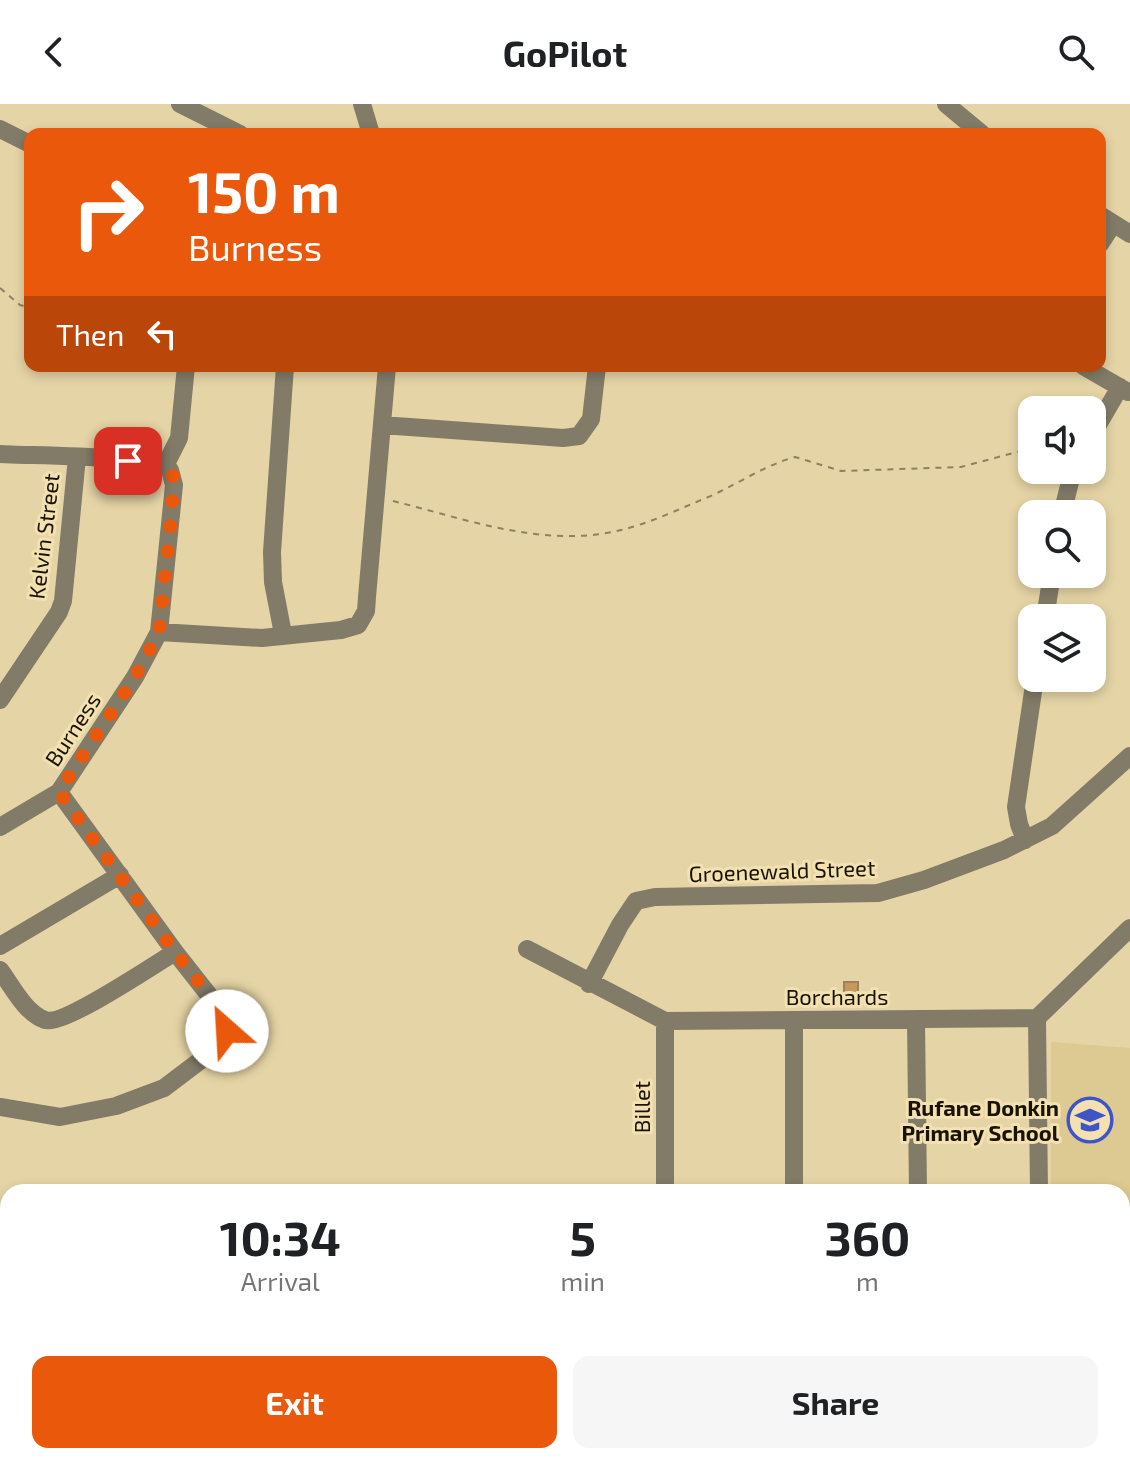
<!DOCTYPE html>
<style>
:root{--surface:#fff;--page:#f6f6f6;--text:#202124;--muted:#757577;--accent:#ea580c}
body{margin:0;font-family:"Exo 2",sans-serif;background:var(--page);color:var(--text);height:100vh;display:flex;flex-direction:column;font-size:30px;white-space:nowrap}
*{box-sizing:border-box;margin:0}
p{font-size:26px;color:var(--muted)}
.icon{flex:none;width:44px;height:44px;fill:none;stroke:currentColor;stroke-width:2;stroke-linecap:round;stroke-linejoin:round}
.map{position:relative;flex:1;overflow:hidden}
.details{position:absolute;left:0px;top:1080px;width:1130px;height:280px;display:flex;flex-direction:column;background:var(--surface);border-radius:24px 24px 0 0;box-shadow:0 4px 12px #0003}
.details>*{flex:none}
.top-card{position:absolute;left:24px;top:24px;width:1082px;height:244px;border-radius:16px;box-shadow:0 4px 12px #0003;background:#ea580c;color:#fff;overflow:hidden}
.buttons{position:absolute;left:1018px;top:292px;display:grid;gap:16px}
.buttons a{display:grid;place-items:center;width:88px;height:88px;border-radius:16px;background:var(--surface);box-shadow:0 4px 12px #0003;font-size:40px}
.pin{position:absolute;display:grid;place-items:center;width:68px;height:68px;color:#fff;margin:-34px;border-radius:16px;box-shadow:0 4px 12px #0006}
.me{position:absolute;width:88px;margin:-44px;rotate:334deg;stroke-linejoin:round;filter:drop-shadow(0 0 6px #0008)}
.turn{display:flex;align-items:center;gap:28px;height:168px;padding:0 32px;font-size:36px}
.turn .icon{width:104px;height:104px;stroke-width:2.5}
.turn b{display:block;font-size:56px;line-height:68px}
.then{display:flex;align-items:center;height:76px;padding:0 32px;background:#0003;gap:16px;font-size:30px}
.eta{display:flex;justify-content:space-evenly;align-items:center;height:136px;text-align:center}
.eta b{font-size:48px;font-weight:700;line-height:56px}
.action{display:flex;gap:16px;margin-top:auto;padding:16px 32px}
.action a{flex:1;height:92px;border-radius:16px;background:var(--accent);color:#fff;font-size:32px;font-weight:700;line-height:92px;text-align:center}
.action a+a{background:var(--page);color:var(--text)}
header{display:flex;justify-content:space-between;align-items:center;height:104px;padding:0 32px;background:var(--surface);font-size:36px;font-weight:700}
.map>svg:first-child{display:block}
</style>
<header><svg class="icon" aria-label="back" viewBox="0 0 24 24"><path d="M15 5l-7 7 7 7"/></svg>GoPilot<svg class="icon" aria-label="search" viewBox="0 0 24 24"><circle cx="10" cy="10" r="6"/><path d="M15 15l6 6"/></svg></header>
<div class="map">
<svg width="1130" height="1360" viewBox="0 0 1130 1360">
<rect width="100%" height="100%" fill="#e5d4a5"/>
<path fill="#ddc992" d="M 1051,938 L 1130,944 L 1130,1236 L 1122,1235 L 1122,1088 L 1051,1088 Z"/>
<path fill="#c7975e" stroke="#a0815c" stroke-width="2" d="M 844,878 L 858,878 L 858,893 L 844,893 Z"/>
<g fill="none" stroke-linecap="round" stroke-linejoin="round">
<path stroke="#8d815f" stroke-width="2" stroke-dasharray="6 6" stroke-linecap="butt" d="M 0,184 L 20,201 L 30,204
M 393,397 C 466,415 545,445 621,426 C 647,420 675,407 701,396 C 732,384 762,362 795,353 L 841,367 L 961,363 L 1032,344"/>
<path stroke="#827b68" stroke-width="18" d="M 180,0 L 240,30
M 362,0 L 371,30
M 946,0 L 982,30
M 0,25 L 30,40
M 1100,111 L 1130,130
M 1100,140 L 1113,120
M 1083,262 L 1128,288
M 382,321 L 563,334 L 579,332 L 591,315 L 597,262
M 1092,331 L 1120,283
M 0,350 C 31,352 151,351 170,366 L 174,381 L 159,528 L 135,573 L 59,688 L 0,723
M 165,362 L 179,334 L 186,262
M 1062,410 L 1073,366
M 1045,514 L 1052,470
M 159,528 L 262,534 L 341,526 L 358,521 L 366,507 L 367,493 L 387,262
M 283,530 L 273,478 L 272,448 L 285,262
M 0,596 L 59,508 L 63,497 L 77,353
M 1025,736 L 1019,720 L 1016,703 L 1035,574
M 0,842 L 120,771
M 527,845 L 665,917 L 1037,914 L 1130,824
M 0,866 C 12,882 25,909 45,916 C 63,922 154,861 175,848
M 589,880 L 620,821 L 636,797 L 655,793 L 878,789 L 924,776 L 1004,746 L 1052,722 L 1130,652
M 1037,914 L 1039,1088
M 794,916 L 794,1088
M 916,916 L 918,1088
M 0,1003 L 60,1013 L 116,1002 L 164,984 L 222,940 L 227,927 L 223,909 L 175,848 L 59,688
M 665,1088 L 665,917
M 1122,1325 L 1130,1325
M 568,1352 L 574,1360
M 739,1352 L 745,1360
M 902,1352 L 909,1360
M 1077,1352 L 1084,1360
M 420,1360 L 420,1352"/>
</g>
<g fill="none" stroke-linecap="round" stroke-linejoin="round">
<path stroke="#ea580c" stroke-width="14" stroke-dasharray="0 25.2" d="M 128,357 L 165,362 L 173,371 L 172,407 L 159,528 L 135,573 L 59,688 L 175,848 L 223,909 L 227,917 L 227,927"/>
</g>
<defs>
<g id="school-ring" transform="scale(2.3)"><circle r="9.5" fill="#f3e1b2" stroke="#3e54c7" stroke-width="1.5"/><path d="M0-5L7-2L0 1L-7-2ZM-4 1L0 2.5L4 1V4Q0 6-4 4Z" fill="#3e54c7"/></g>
</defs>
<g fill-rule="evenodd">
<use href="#school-ring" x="1090" y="1016"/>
</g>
<g text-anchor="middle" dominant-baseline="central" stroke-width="6" stroke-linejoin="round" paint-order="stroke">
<g font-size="22" fill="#191303" stroke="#f3e1b2">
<text transform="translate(43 432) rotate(-83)">Kelvin Street</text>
<text transform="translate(72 625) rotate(-57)">Burness</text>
<text transform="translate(782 766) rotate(-2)">Groenewald Street</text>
<text x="837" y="892">Borchards</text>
<text transform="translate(641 1003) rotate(-90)">Billet</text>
</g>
<g font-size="22" font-weight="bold" fill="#191303" stroke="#f3e1b2" text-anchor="end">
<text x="1059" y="1003">Rufane Donkin<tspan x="1059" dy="25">Primary School</tspan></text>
</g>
</g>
</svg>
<div class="buttons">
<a><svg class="icon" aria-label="sound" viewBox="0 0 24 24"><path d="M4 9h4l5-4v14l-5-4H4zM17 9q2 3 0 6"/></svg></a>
<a><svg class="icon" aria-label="search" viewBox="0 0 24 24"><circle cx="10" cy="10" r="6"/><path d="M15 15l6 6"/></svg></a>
<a><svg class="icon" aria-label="layers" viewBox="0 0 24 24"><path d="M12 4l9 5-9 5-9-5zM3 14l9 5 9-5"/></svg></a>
</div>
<div class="pin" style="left:128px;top:357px;background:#d93025"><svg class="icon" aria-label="arrive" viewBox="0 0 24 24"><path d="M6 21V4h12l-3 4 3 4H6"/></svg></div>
<svg class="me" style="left:227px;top:927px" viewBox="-20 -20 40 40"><circle r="19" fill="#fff"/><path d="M0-13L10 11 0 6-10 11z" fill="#ea580c"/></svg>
<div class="top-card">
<div class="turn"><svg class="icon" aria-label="right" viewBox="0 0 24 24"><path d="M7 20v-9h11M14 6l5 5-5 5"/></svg><div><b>150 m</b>Burness</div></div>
<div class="then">Then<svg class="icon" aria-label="left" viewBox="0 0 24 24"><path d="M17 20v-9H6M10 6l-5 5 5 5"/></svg></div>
</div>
<section class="details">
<div class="eta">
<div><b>10:34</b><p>Arrival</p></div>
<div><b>5</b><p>min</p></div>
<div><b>360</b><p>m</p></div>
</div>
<div class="action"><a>Exit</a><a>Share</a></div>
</section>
</div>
